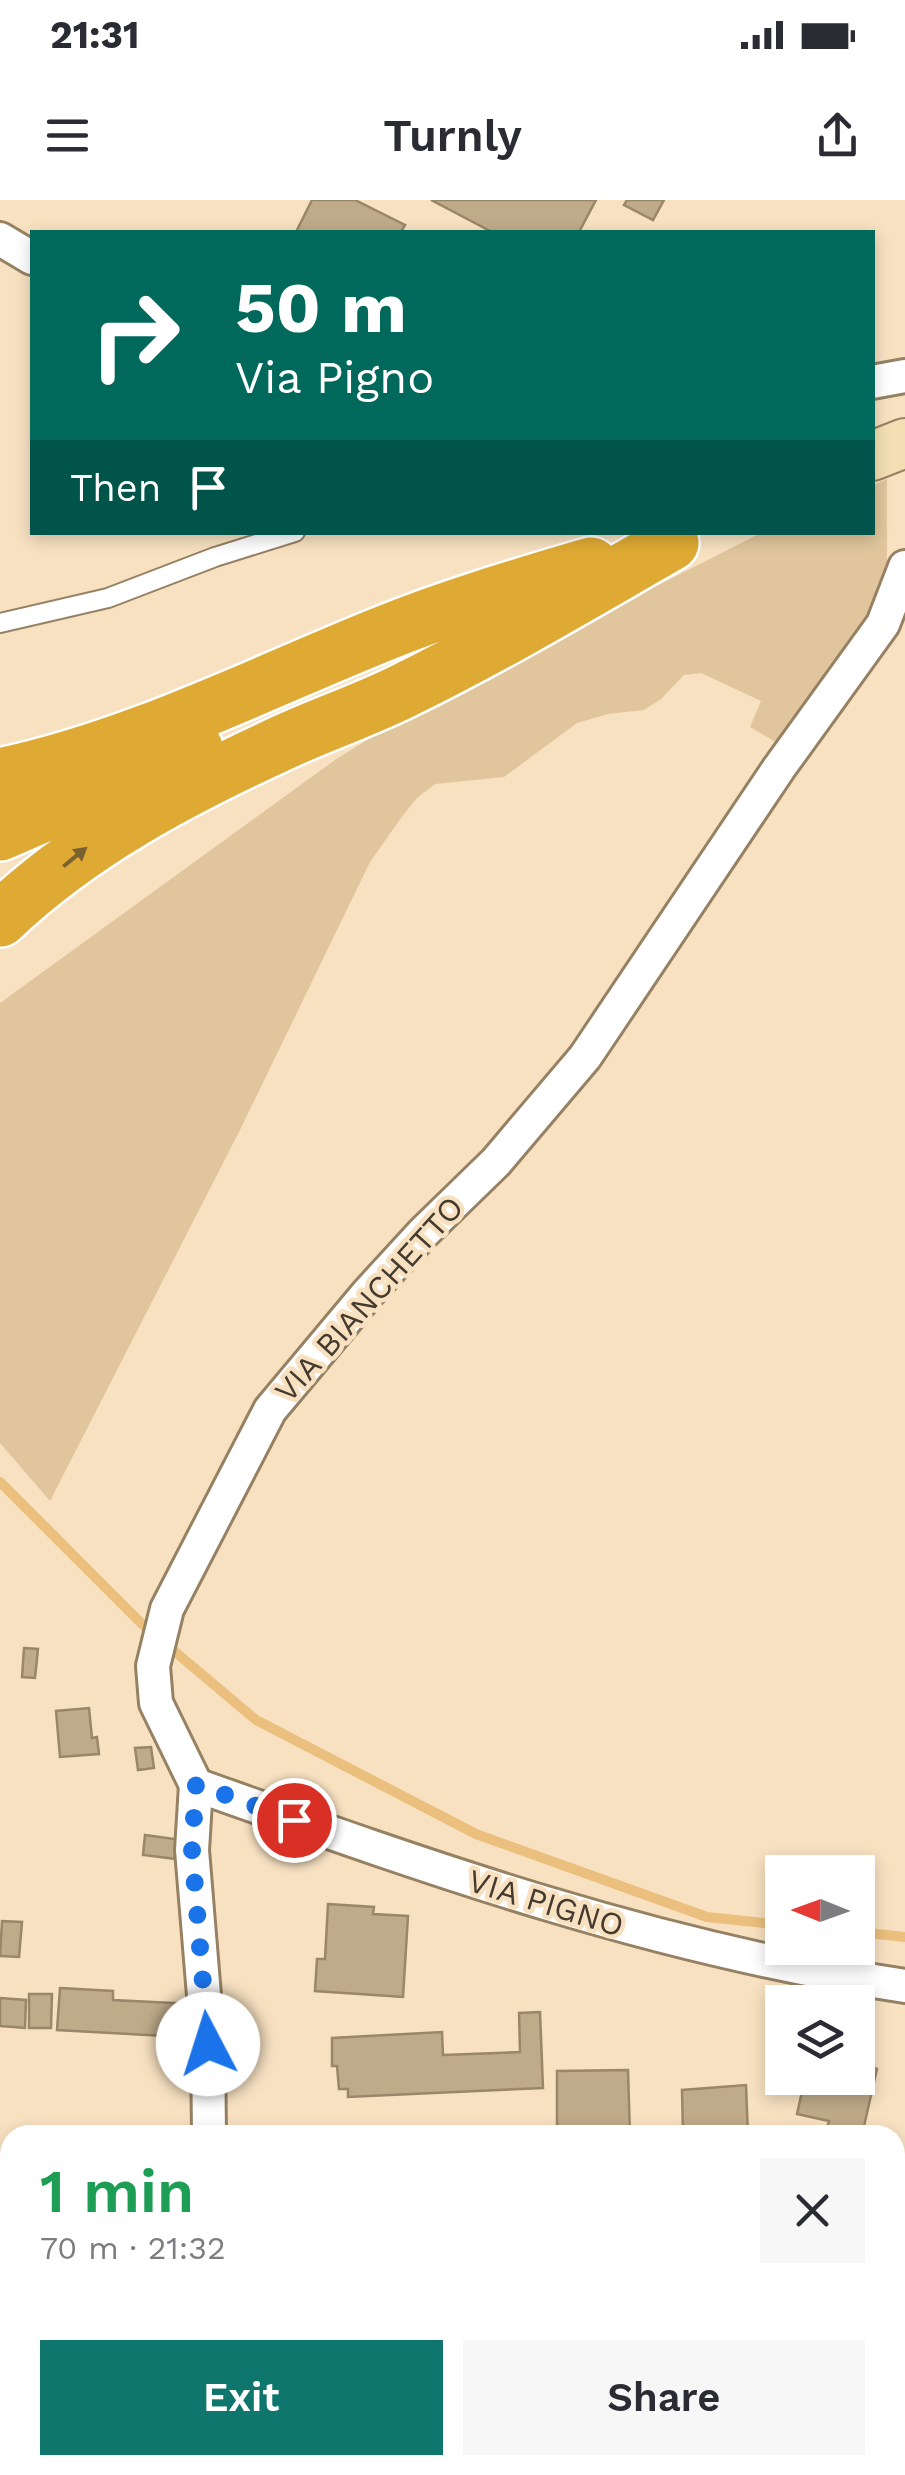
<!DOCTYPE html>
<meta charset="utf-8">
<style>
:root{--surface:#fff;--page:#f7f7f7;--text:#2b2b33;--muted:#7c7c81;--accent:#0f766e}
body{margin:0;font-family:"Work Sans",sans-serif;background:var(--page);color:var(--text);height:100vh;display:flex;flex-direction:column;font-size:38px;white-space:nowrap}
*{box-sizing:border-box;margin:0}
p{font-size:32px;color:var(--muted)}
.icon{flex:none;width:55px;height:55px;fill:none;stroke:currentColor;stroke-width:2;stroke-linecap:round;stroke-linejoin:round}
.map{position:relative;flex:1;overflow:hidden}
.side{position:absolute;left:0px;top:1925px;width:905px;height:350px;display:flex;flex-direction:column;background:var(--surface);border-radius:30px 30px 0 0;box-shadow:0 5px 15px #0003}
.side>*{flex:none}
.hud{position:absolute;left:30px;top:30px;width:845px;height:305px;border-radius:0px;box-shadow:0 5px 15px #0003;background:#00695c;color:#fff;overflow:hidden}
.needle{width:65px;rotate:271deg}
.tools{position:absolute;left:765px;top:1655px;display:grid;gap:20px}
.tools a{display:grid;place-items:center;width:110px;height:110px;border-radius:0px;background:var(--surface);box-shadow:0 5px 15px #0003;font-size:50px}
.pin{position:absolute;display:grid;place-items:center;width:85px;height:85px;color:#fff;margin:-42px;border:5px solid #fff;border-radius:50%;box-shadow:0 2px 10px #0007}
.me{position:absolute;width:110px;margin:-55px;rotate:355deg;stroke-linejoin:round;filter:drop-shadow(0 0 8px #0008)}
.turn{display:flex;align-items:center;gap:35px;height:210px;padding:0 40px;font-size:45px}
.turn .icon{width:130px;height:130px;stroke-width:2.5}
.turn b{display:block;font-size:70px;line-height:85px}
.then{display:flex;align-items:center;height:95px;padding:0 40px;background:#0003;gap:20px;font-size:38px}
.round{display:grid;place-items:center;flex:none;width:105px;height:105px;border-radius:0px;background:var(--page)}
.overview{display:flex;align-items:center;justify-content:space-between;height:170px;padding:0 40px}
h1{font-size:60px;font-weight:600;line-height:75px;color:#1e9e55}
.action{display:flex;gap:20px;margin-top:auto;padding:20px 40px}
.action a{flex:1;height:115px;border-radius:0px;background:var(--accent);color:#fff;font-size:40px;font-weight:600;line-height:115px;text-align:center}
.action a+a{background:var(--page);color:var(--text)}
.status{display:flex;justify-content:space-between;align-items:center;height:70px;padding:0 50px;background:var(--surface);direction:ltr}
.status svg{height:28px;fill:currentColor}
header{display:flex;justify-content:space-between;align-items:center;height:130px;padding:0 40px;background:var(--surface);font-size:45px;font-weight:600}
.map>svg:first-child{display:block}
</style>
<div class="status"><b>21:31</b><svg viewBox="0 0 49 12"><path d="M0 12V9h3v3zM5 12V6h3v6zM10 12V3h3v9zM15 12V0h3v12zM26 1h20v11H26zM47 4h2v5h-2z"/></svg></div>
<header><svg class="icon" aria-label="menu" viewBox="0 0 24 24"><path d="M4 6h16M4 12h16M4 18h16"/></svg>Turnly<svg class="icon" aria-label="share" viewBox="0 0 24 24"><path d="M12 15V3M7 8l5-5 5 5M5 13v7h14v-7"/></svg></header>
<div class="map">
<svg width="905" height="2275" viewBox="0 0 905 2275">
<rect width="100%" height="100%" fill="#f8e1c1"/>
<path fill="#e1c69d" d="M 887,279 L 887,370 L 867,420 L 779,544 L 750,527 L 761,501 L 701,473 L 684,475 L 661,499 L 644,510 L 608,514 L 577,523 L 504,577 L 435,584 L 417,598 L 401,618 L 370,662 L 240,930 L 50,1301 L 0,1243 L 0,803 L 335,560 L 433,499 L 761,333 L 872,332 L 873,285 Z"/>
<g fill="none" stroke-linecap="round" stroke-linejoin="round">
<path stroke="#ebbf7d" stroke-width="10" d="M 0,1282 L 142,1424 L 256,1520 L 476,1634 L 707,1717 L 782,1725
M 858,1732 L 905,1737"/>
</g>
<path fill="#bfaa8a" stroke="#9a8668" stroke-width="2.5" d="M 312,0 L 355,0 L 405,25 L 401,32 L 296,32 Z
M 431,0 L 596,0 L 579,32 L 492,32 Z
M 627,0 L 664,0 L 653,20 L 624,5 Z
M 24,1448 L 38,1449 L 35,1478 L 22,1477 Z
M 89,1508 L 92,1538 L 97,1537 L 99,1554 L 60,1557 L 56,1511 Z
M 151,1547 L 154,1568 L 138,1570 L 135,1548 Z
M 145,1635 L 175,1639 L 176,1659 L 143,1655 Z
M 328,1704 L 374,1707 L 373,1714 L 408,1716 L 403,1797 L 315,1791 L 317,1759 L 325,1759 Z
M 2,1721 L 22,1722 L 19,1757 L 0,1756 Z
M 60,1788 L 113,1791 L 113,1800 L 193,1804 L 193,1826 L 182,1826 L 182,1837 L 57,1830 Z
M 29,1794 L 52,1794 L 51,1828 L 29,1828 Z
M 0,1798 L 26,1800 L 25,1828 L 0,1826 Z
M 540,1812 L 543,1888 L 348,1897 L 348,1889 L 339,1889 L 337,1866 L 332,1866 L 332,1838 L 442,1832 L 443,1855 L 520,1852 L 519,1813 Z
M 858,1848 L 872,1851 L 869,1865 L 877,1869 L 862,1935 L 827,1928 L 829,1921 L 797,1914 L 805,1878 L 858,1878 Z
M 628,1870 L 630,1935 L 557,1935 L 557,1871 Z
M 746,1885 L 748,1935 L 683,1935 L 682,1890 Z
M 895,2160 L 905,2164 L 905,2200 L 895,2198 Z
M 767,2265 L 812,2265 L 812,2275 L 767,2275 Z"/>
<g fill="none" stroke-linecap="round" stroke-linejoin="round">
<g stroke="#968163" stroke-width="22">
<path id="service" d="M 0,423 L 108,398 L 215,357 L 295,332"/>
</g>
<g stroke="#968163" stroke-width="38">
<path id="minor" d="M 0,39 L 32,58
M 872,182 L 905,176
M 196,1585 C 432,1669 656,1749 905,1786
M 209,1935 L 208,1844 L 192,1650 L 196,1585 L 156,1503 L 153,1466 L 167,1409 L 270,1210 L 368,1093 L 423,1033 L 496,962 L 585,857 L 779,568 L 883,424 L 905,367
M 209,2265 L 210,2275"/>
</g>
<g stroke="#968163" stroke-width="52">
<path id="secondary" d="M 872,256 L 905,243"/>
</g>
<g stroke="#fff" stroke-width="60">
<path id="trunk" d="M 0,576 C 133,548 254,486 380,435 C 448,407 520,386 591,365
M 0,633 L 195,548
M 0,719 C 82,641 182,589 284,542 C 323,524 365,510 403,491 C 495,446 582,394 671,343"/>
</g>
<use href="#service" stroke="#fff" stroke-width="18"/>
<use href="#minor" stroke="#fff" stroke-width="32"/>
<use href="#secondary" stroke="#f3dfb3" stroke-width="48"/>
<use href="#trunk" stroke="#dfaa34" stroke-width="55"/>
</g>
<defs><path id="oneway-solid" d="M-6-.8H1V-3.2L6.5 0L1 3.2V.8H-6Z" transform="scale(2.5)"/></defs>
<use fill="#7a6230" href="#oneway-solid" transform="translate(75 657) rotate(-39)"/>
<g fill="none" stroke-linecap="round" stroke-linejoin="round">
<path stroke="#1a73e8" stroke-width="18" stroke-dasharray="0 32.4" d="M 208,1844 L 192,1650 L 196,1584 L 294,1620"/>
</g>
<g text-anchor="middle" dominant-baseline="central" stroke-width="9" stroke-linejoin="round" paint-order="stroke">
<g font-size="32" fill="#443b2e" stroke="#f8e1c1">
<text transform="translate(369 1099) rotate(-48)">VIA BIANCHETTO</text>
<text transform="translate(546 1703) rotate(17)">VIA PIGNO</text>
</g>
</g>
</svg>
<div class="tools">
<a><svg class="needle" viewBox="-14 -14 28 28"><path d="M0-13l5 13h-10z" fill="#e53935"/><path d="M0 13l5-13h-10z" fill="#7c7c81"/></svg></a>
<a><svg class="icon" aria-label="layers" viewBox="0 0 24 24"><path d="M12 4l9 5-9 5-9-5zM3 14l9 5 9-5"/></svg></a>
</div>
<div class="pin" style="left:294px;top:1620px;background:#d93025"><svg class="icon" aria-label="arrive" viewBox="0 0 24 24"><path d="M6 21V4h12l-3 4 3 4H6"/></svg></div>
<svg class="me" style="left:208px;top:1844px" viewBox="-20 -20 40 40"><circle r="19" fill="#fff"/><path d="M0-13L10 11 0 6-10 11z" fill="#1a73e8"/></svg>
<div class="hud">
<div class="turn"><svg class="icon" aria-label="right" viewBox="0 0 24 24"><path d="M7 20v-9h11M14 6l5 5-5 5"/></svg><div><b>50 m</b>Via Pigno</div></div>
<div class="then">Then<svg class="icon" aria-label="arrive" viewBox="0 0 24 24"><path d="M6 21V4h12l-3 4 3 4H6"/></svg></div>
</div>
<section class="side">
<div class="overview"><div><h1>1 min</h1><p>70 m · 21:32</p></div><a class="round"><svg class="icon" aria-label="close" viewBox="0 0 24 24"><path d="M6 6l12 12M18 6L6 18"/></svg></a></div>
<div class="action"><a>Exit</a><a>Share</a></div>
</section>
</div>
